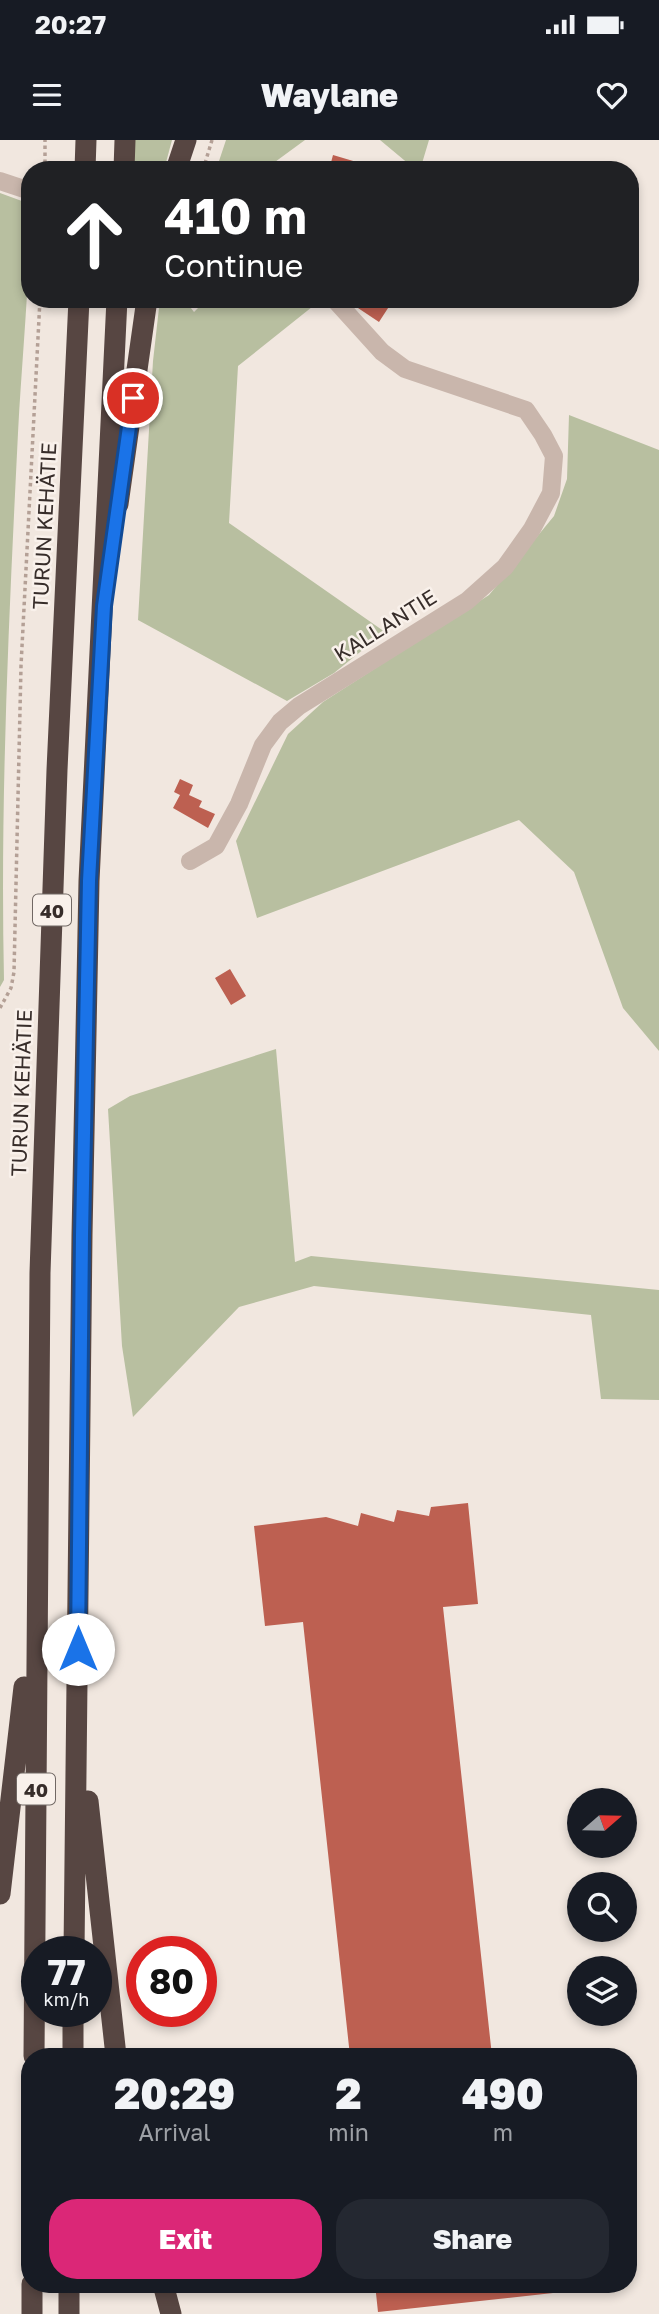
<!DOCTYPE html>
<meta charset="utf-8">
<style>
:root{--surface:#171b24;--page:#242831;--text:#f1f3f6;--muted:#9ea1a6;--accent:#db2777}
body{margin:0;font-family:"Golos Text",sans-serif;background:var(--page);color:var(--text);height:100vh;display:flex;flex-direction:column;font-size:26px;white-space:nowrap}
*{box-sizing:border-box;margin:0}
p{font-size:23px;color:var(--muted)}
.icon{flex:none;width:38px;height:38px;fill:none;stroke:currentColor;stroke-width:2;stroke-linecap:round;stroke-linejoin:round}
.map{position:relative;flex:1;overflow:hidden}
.panel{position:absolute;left:21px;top:1908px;width:616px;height:245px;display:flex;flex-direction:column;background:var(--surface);border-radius:28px;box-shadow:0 4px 10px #0003}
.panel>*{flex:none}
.hud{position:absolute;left:21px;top:21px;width:618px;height:147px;border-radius:28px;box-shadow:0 4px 10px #0003;background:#202124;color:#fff;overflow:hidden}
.needle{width:46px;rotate:70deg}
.tools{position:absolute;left:567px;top:1648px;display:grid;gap:14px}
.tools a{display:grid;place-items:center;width:70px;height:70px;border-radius:50%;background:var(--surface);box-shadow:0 4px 10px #0003;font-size:35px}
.speed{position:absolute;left:21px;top:1796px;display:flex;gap:14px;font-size:35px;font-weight:700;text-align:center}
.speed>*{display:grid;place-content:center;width:91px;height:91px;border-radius:50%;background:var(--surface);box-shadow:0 4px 10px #0003;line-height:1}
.speed small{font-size:18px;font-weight:400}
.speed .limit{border:10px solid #d22;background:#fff;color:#111}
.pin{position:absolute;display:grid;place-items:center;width:60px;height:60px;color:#fff;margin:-30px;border:4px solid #fff;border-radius:50%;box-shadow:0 2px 7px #0007}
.me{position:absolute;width:77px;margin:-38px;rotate:0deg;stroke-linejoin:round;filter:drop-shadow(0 0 5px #0008)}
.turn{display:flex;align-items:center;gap:24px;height:147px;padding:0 28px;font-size:32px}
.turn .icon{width:91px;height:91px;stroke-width:2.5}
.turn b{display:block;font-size:49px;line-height:60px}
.eta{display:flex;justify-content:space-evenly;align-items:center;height:119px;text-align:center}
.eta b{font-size:42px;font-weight:800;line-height:49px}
.primary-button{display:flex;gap:14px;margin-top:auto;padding:14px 28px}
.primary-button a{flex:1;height:80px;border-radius:28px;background:var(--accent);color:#fff;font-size:28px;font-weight:800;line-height:80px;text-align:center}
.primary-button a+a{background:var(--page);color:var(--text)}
.status{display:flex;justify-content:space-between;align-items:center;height:49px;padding:0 35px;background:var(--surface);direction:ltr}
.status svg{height:19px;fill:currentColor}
header{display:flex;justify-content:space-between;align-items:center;height:91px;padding:0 28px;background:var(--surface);font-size:32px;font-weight:800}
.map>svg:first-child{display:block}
</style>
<div class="status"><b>20:27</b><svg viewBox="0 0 49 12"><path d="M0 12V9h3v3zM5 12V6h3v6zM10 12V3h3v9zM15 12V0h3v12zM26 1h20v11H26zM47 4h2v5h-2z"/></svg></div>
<header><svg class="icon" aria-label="menu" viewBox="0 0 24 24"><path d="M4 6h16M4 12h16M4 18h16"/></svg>Waylane<svg class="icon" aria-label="heart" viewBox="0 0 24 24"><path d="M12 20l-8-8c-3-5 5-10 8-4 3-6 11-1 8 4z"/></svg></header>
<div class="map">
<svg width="659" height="2174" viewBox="0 0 659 2174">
<rect width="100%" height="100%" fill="#f1e7df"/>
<path fill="#b8bfa0" d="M 135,0 L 172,0 L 164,30 L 133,30 Z
M 226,0 L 305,0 L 264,30 L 216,30 Z
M 380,0 L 429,0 L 420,30 L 416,30 Z
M 0,53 L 30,64 C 30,141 22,216 18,293 C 9,475 0,658 4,840 L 0,847 Z
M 160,159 L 184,159 L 194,172 L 207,159 L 313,159 L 317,163 L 238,226 L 229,383 L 385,492 L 334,533 L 287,561 L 138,480 L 153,221 Z
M 569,275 L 659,310 L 659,911 L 623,868 L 574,732 L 519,680 L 257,778 L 236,701 L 288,594 L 323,562 L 489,455 L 554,376 L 567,339 Z
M 276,909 L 295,1122 L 311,1116 L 659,1150 L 659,1260 L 601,1259 L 591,1175 L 314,1146 L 239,1167 L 133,1277 L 122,1206 L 108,969 L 130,956 Z"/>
<path fill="#bd6051" d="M 333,15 L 370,26 L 370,30 L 329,30 Z
M 350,159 L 381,159 L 390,165 L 379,182 L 358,168 Z
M 180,639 L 193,645 L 189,655 L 202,661 L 199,667 L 215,674 L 208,688 L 173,668 L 180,655 L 174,652 Z
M 230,829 L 246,856 L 231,865 L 215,838 Z
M 468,1363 L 478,1464 L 443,1467 L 492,1916 L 350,1916 L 303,1482 L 265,1486 L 254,1386 L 326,1377 L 358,1386 L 361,1373 L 394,1382 L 397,1370 L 429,1376 L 431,1367 Z
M 375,2144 L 553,2144 L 553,2153 L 378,2172 Z"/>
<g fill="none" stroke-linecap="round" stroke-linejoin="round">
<path stroke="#b4a096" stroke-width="3.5" stroke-dasharray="3.5 3.5" stroke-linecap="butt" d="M 45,30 L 45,0
M 203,30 L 212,0
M 0,868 L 11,848 L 14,832 L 21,526 L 40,159"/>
<path stroke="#c9b6ac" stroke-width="18" d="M 0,41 L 30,51
M 190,721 L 216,706 L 239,664 L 263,605 L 280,582 L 299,566 L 467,461 L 505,427 L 532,389 L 551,353 L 554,316 L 543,295 L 526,270 L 405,229 L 382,212 L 334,159"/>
<path stroke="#574642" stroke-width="21" d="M 85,30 L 86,0
M 124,30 L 125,0
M 176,30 L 186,0
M 118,364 L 147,159
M 88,1661 L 116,1916
M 0,1754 L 24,1547
M 74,1811 L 82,1095 L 89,741 L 117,159
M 34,1916 L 40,1133 L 57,630 L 79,159
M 73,1916 L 73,1871
M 163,2144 L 171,2174
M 32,2174 L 32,2144
M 69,2174 L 69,2144"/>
</g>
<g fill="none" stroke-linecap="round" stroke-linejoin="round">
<g stroke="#114b97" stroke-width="18">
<path id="route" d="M 78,1509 L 82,1095 L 89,741 L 104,466 L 133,258"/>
</g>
<use href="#route" stroke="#1a73e8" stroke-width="12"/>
</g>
<g text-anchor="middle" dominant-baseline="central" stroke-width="5" stroke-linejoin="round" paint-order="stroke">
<g fill="#f9f1eb" stroke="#716864" stroke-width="2">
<rect x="33" y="754.5" width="38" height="31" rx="5"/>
<rect x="17" y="1633.5" width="38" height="31" rx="5"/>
</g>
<g font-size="19" font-weight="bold" fill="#372d2a">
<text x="52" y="770">40</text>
<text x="36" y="1649">40</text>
</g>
<g font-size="21" fill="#372d2a" stroke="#f9f1eb">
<text transform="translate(44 386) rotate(-87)">TURUN KEHÄTIE</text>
<text transform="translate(385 485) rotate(-32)">KALLANTIE</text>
<text transform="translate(21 953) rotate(-88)">TURUN KEHÄTIE</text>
</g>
</g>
</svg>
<div class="tools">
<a><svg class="needle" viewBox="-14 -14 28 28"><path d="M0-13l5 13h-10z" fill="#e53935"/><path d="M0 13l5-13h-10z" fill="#9ea1a6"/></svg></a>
<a><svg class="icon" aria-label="search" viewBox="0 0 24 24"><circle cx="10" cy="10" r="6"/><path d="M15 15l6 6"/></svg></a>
<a><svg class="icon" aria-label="layers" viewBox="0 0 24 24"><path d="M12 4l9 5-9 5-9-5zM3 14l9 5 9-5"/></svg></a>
</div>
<div class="speed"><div>77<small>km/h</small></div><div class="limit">80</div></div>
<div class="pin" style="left:133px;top:258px;background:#d93025"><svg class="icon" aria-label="arrive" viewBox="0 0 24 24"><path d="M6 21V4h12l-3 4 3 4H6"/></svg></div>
<svg class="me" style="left:78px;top:1509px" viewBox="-20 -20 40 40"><circle r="19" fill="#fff"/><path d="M0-13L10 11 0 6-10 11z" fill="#1a73e8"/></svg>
<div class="hud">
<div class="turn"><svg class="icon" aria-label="ahead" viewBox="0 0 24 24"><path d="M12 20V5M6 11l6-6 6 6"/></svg><div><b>410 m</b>Continue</div></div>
</div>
<section class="panel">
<div class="eta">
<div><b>20:29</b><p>Arrival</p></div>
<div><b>2</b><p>min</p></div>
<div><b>490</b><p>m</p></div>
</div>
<div class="primary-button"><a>Exit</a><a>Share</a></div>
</section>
</div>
